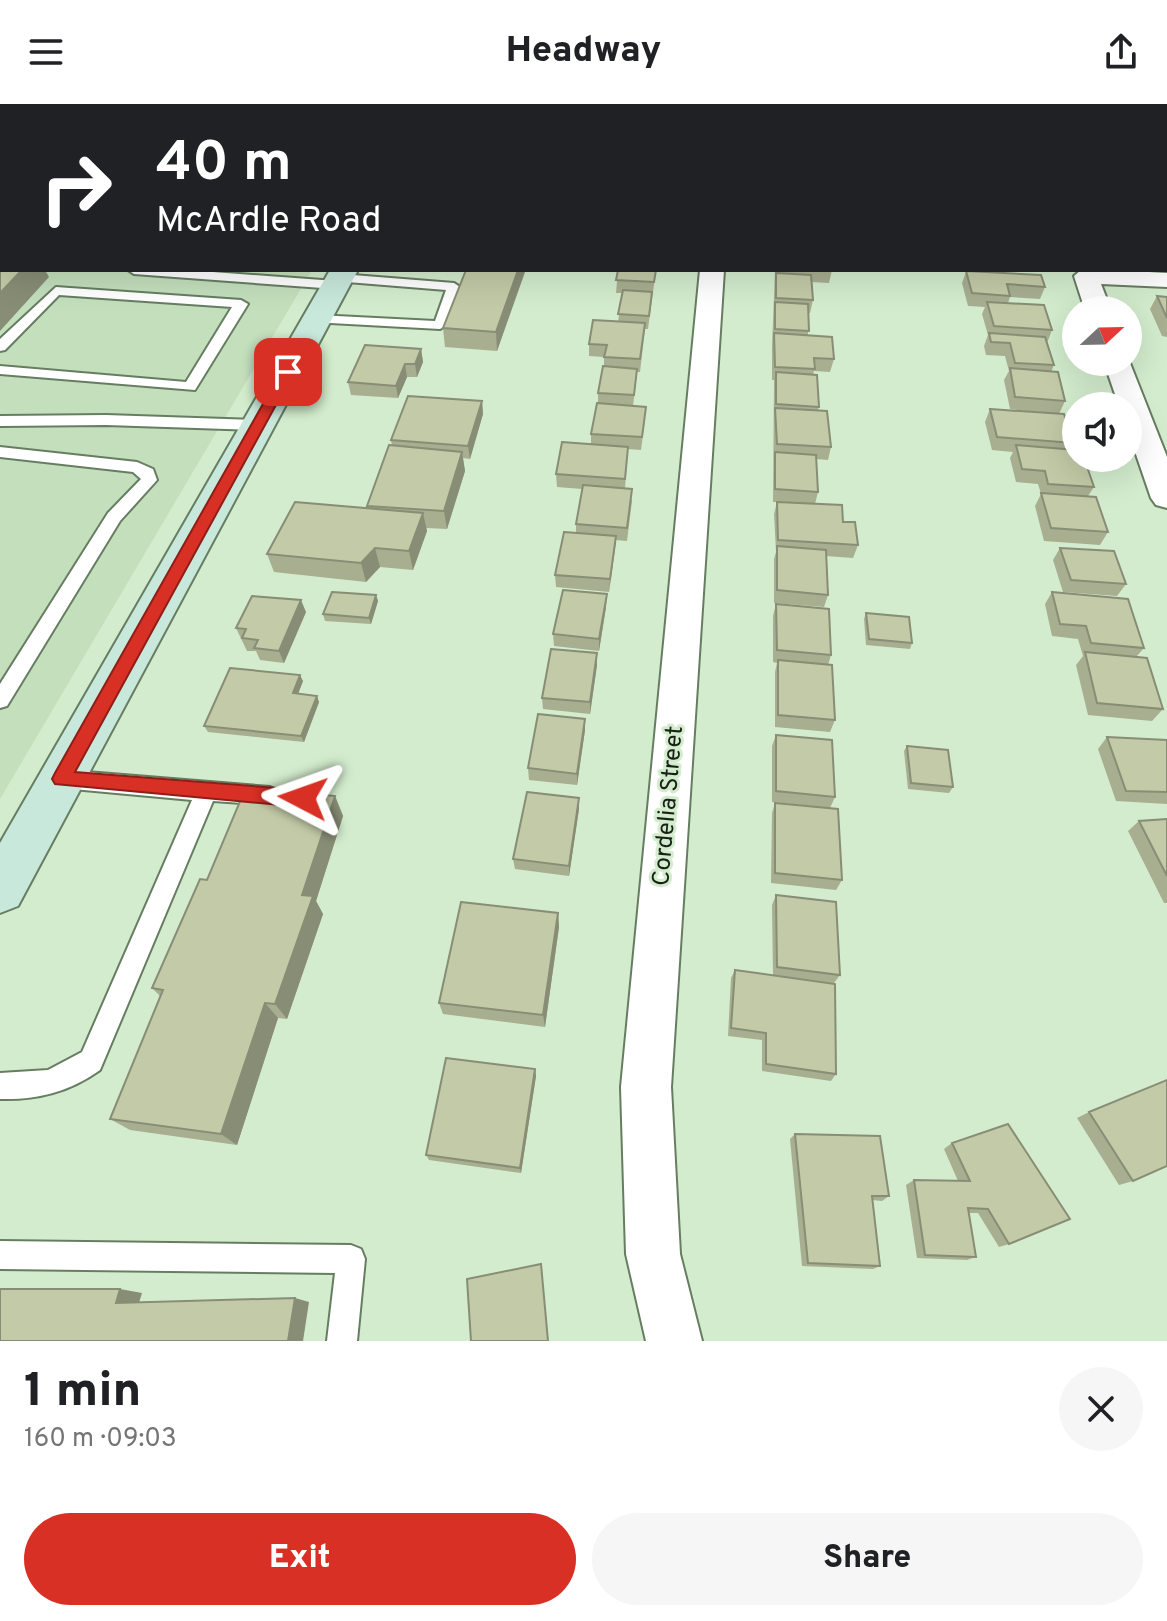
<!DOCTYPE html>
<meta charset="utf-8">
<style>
:root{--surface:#fff;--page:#f6f6f6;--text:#202124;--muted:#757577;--accent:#d93025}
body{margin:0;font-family:Overpass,sans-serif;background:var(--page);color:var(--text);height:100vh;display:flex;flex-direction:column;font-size:30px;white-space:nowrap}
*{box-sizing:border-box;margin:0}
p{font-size:26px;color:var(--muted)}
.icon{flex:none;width:44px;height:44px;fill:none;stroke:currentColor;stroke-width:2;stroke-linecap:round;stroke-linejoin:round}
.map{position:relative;height:1237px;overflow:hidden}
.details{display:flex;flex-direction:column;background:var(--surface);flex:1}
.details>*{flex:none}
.hud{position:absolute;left:0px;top:0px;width:1168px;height:168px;box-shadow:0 8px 32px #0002;background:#202124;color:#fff;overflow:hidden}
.needle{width:52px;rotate:68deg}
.fabs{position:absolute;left:1062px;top:192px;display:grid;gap:16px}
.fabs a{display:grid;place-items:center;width:80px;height:80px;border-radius:50%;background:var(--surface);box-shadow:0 8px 32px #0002;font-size:40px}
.pin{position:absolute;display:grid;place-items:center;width:68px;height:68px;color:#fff;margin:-34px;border-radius:16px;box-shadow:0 4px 12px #0006}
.me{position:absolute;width:88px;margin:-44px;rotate:274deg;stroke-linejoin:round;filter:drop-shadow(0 0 6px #0008)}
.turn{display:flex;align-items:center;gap:28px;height:168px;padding:0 24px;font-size:36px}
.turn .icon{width:104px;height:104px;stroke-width:2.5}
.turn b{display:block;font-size:56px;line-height:68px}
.round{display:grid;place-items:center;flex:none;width:84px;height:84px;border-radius:42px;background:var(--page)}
.headline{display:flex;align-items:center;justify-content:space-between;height:136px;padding:0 24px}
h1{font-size:48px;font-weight:800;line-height:60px}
.action{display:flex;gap:16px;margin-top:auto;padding:16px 24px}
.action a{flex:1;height:92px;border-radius:48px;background:var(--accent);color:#fff;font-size:32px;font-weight:800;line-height:92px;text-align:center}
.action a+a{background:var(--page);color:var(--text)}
header{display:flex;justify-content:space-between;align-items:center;height:104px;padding:0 24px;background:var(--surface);font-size:36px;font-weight:800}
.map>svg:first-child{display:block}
</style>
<header><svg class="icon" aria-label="menu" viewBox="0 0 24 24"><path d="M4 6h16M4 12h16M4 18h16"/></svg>Headway<svg class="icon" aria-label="share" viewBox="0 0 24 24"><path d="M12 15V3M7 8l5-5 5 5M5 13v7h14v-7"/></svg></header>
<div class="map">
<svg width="1167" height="1237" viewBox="0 0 1167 1237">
<rect width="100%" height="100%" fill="#d3eccd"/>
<path fill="#c3dfbc" d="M 0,0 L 407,0 L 2,2 L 2,166 L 312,166 L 0,695 Z"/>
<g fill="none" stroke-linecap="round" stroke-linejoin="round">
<g stroke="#677d62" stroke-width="4">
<path id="service" d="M 0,21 L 2,21 L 2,27 L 0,27 Z
M 128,166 L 186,166 L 336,177 L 342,181 L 336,185 L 134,170 Z
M 340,170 L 454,179 L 460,183 L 447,221 L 440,225 L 312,218 L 312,212 L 317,211 L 435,217 L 446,186 L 335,177 L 335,171 Z
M 56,183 L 241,196 L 248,200 L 195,286 L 0,270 L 0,262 L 186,278 L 232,203 L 59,191 L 5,246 L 0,247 L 0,235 Z
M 106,311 L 258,316 L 266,321 L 258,326 L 106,321 L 0,322 L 0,312 Z
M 0,343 L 137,358 L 153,365 L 157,376 L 120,417 L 7,602 L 0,604 L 0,580 L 108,409 L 141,375 L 133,368 L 0,353 Z
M 62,666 L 270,683 L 277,686 L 281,692 L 277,698 L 270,701 L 213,697 L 100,966 C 69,988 38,996 0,995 L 0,969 L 48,966 L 82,948 L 192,696 L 62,684 L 55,681 L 52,675 L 55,669 Z
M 0,1137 L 351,1141 L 361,1145 L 365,1155 L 357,1237 L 327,1237 L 335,1169 L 0,1165 Z"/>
</g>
<g stroke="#677d62" stroke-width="4">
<path id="minor" d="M 593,0 L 649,0 L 651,2 L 595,2 Z
M 1166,21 L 1167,21 L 1167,33 L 1166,33 Z
M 700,166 L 724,166 L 671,983 L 680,1150 L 702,1237 L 646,1237 L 626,1150 L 621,983 Z
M 1112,166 L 1167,169 L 1167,183 L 1101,180 L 1111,206 L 1085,206 L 1074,172 L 1081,166 Z
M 1128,254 L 1167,353 L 1167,404 L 1156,401 L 1151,394 L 1128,327 L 1128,302 L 1119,302 L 1104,258 L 1128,258 Z"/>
</g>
<g stroke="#677d62" stroke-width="4">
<path id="secondary" d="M 425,0 L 448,0 L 424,2 Z
M 330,166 L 358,166 L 18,802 L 0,809 L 0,739 Z"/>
</g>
<use href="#service" fill="#fff" fill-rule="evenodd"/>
<use href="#minor" fill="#fff" fill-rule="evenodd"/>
<use href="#secondary" fill="#c8e8db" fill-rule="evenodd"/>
</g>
<path fill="#a8ae90" d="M 1004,0 L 1037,0 L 1036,2 Z
M 1046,0 L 1081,0 L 1080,2 L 1046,2 Z
M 1089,0 L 1130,0 L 1130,2 L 1090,2 Z
M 1133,0 L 1167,0 L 1167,9 L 1166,2 L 1134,2 Z
M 466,166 L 525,166 L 497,247 L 445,243 L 443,224 Z
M 618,166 L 656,166 L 648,225 L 645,225 L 640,268 L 637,268 L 633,302 L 645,316 L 641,346 L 628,345 L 625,384 L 632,397 L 627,437 L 616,436 L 609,488 L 556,483 L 555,471 L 576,429 L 576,420 L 582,385 L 557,383 L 556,370 L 591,340 L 591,330 L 598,299 L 598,289 L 604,262 L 604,253 L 589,252 L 589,240 L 618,218 L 622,189 L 616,189 Z
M 775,166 L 832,166 L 829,179 L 812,178 L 813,196 L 810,209 L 808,209 L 808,232 L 834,255 L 830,268 L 814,267 L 813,271 L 819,303 L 818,306 L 831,343 L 828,356 L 816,355 L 818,388 L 815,400 L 843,418 L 858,441 L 853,454 L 826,452 L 828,491 L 824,503 L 774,499 L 774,455 L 776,448 L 774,410 L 777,398 L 773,398 L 774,276 L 772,276 L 772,242 Z
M 959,166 L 998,166 L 997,169 L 1045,183 L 1040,195 L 1010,193 L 1008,199 L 1052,226 L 1047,239 L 1054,261 L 1051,268 L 1065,297 L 1059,310 L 1073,339 L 1070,345 L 1094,383 L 1088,392 L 1108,428 L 1100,441 L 1044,437 L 1035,402 L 1041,390 L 1038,380 L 1016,378 L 1010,354 L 1013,348 L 992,346 L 985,318 L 990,305 L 1042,309 L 1010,305 L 1004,276 L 1009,267 L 1005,252 L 986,251 L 984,242 L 988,231 L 982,210 L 985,203 L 968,202 L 962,179 L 966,168 Z
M 1157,192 L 1167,193 L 1167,233 L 1162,232 L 1150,205 Z
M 421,245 L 423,258 L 417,273 L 407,273 L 398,294 L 351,291 L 348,278 Z
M 482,297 L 483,310 L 470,355 L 463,354 L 465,367 L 447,425 L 426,424 L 427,427 L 413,466 L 380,463 L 366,478 L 274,468 L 267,450 L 368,404 L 367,402 L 392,342 L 391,336 Z
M 1060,444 L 1126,480 L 1117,492 L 1063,488 L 1053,456 Z
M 1052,488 L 1144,544 L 1136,553 L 1163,605 L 1152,617 L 1088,611 L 1076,561 L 1083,552 L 1078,535 L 1052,532 L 1045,500 Z
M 376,491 L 378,497 L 371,520 L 325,517 L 323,510 Z
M 776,500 L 831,551 L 828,561 L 835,616 L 830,628 L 775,623 L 775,568 L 777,559 L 773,558 L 773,512 Z
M 606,503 L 599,547 L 554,542 L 553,530 Z
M 306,508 L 284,559 L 260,556 L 256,547 L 247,547 L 236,524 Z
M 866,509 L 912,539 L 910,545 L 866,541 L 864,515 Z
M 597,549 L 597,561 L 590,610 L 543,605 L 542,594 Z
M 303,577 L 298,590 L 319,598 L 304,638 L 208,628 L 204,622 Z
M 585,626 L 577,681 L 529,676 L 528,664 Z
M 776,631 L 835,693 L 830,704 L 772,698 L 772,642 Z
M 1107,633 L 1167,636 L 1167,700 L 1116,697 L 1098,645 Z
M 907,642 L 953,683 L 949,689 L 908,685 L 904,647 Z
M 335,692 L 343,712 L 316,797 L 323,810 L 287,915 L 278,914 L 237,1041 L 130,1026 L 110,1015 L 160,892 L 152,884 L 207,776 Z
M 579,694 L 579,705 L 569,772 L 515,765 L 513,755 Z
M 775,699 L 842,776 L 836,786 L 771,779 L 772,709 Z
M 1167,715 L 1167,799 L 1164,799 L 1128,727 L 1139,717 Z
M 776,791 L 840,871 L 834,879 L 836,970 L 831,977 L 762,967 L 762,936 L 728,932 L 731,874 L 735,866 L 773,871 L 772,801 Z
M 558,809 L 559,823 L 545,923 L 443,910 L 439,899 Z
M 535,965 L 536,972 L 521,1069 L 429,1056 L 426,1051 Z
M 1089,1008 L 1133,1077 L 1119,1081 L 1077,1014 Z
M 795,1030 L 889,1092 L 882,1097 L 872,1096 L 880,1162 L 873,1165 L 802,1162 L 790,1035 Z
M 952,1039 L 1009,1140 L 999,1143 L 978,1109 L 969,1109 L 976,1153 L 967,1156 L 917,1154 L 906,1081 L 914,1076 L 958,1077 L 944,1045 Z"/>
<path fill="#888d75" d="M 22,166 L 45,166 L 49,173 L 0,227 L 0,189 Z
M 518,166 L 525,166 L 525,168 L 497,247 L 496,228 Z
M 421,245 L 423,258 L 417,273 L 415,260 Z
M 405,260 L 407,273 L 398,294 L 396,282 Z
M 482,297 L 483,310 L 470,355 L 468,342 Z
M 462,348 L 465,367 L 447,425 L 444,407 Z
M 423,409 L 427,427 L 413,466 L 409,447 Z
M 616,432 L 615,445 L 609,488 L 610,475 Z
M 375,444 L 380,463 L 366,478 L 361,459 Z
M 607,490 L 606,503 L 599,547 L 599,535 Z
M 376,491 L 378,497 L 371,520 L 369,514 Z
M 301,496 L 306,508 L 284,559 L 279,547 Z
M 597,549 L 597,561 L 590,610 L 590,598 Z
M 300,571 L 303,577 L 296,595 L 293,589 Z
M 317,592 L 319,598 L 304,638 L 301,632 Z
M 585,615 L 585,626 L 577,681 L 577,670 Z
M 335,692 L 343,712 L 316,797 L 323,810 L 287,915 L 275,900 L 302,791 Z
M 579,694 L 579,705 L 569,772 L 569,762 Z
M 558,809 L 559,823 L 545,923 L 543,911 Z
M 265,899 L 278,914 L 237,1041 L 221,1030 Z
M 535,965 L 536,972 L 521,1069 L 520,1064 Z
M 120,1185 L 142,1189 L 138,1202 L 116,1199 Z
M 295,1194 L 309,1198 L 303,1237 L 288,1237 Z"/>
<path fill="#c3caa7" stroke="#888d75" stroke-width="2" d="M 0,24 L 2,24 L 2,129 L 0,129 Z
M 0,147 L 2,148 L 2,166 L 22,166 L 0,189 Z
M 466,166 L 518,166 L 496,228 L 443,224 Z
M 618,166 L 656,166 L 654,178 L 616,176 Z
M 966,167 L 1041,171 L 1045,183 L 1007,180 L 1010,192 L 972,189 Z
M 776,169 L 811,171 L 813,196 L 776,194 Z
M 623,186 L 652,188 L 649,212 L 618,210 Z
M 1157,192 L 1167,193 L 1167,214 Z
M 775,198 L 808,200 L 809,227 L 775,225 Z
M 987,198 L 1044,201 L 1052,226 L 994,222 Z
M 593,216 L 645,219 L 640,255 L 604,253 L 607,241 L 589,240 Z
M 774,229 L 832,233 L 834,255 L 814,254 L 815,265 L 775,263 Z
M 989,229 L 1045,233 L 1054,261 L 1015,259 L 1010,239 L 991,238 Z
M 365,241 L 421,245 L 415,260 L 405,260 L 396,282 L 348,278 Z
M 603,262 L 637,265 L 634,291 L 598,289 Z
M 1010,264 L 1058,268 L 1065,297 L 1015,293 Z
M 776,268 L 817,271 L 819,303 L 776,300 Z
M 408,292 L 482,297 L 468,342 L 391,336 Z
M 597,299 L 646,303 L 642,333 L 591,330 Z
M 775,304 L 827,307 L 831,343 L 777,340 Z
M 990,305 L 1064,310 L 1073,339 L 997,333 Z
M 562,338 L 628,343 L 625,375 L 556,370 Z
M 389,341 L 462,348 L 444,407 L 367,402 Z
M 1016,341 L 1076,346 L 1076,354 L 1084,354 L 1094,383 L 1048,380 L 1045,367 L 1022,365 Z
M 775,348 L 816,351 L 818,388 L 775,385 Z
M 583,381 L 632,385 L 627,424 L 576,420 Z
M 1041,389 L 1096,393 L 1108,428 L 1051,424 Z
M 295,398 L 423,409 L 409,447 L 375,444 L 361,459 L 267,450 Z
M 777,398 L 842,401 L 843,418 L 855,418 L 858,441 L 778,436 Z
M 564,428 L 616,432 L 610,475 L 555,471 Z
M 777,442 L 826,446 L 828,491 L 777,486 Z
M 1060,444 L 1114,447 L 1126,480 L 1071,476 Z
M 563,486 L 607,490 L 599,535 L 553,530 Z
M 332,488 L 376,491 L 369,514 L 323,510 Z
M 1052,488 L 1128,495 L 1144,544 L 1091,539 L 1086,522 L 1060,520 Z
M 252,492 L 301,496 L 279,547 L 254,544 L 258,536 L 242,534 L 246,525 L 236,524 Z
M 776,500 L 829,505 L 831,551 L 777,546 Z
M 866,509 L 909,513 L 912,539 L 869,535 Z
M 551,545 L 597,549 L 590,598 L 542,594 Z
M 1085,548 L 1147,554 L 1163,605 L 1097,599 Z
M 778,556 L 832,561 L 835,616 L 778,611 Z
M 230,564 L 300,571 L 293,589 L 317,592 L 301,632 L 204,622 Z
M 538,610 L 585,615 L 577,670 L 528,664 Z
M 776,631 L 832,636 L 835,693 L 776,687 Z
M 1107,633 L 1167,636 L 1167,688 L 1126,687 Z
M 907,642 L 948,646 L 953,683 L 911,679 Z
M 246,683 L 335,692 L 302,791 L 313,792 L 275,900 L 265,899 L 221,1030 L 110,1015 L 163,886 L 152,884 L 200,775 L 207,776 Z
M 527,688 L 579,694 L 569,762 L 513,755 Z
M 775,699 L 838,705 L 842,776 L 775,769 Z
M 1167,715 L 1167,772 L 1139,717 Z
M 776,791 L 836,798 L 840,871 L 777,863 Z
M 461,798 L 558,809 L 543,911 L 439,899 Z
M 735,866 L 835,880 L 836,970 L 766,960 L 766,929 L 731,924 Z
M 446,954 L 535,965 L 520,1064 L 426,1051 Z
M 1167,976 L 1167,1062 L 1133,1077 L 1089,1008 Z
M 1008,1020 L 1070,1115 L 1009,1140 L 988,1105 L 968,1104 L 976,1153 L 925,1151 L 914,1076 L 970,1077 L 952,1039 Z
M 795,1030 L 880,1032 L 889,1092 L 872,1092 L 880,1162 L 808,1159 Z
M 541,1160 L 548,1237 L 471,1237 L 467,1175 Z
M 0,1185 L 120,1185 L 116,1199 L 295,1194 L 288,1237 L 0,1237 Z"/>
<path fill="#d93025" stroke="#8d1f18" stroke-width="2" d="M 288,264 L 294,268 L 75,668 L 303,686 L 310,689 L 312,694 L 310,700 L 303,703 L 55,680 L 52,675 L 55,669 L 281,268 Z"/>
<g text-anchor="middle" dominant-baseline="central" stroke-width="6" stroke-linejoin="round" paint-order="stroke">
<g font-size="24" fill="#182116" stroke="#d3eccd">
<text transform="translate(669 702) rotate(-85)">Cordelia Street</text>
</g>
</g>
</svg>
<div class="fabs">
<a><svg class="needle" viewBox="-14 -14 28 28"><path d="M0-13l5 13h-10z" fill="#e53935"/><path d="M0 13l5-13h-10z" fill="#757577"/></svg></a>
<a><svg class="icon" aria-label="sound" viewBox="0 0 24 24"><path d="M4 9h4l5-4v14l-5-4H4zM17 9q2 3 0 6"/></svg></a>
</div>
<div class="pin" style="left:288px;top:268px;background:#d93025"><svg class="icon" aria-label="arrive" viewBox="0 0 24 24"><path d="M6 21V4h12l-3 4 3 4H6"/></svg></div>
<svg class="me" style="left:303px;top:694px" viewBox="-20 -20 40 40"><path d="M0-17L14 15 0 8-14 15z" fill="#d93025" stroke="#fff" stroke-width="4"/></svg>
<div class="hud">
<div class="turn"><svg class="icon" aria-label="right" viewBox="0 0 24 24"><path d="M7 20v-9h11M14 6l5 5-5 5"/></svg><div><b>40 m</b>McArdle Road</div></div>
</div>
</div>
<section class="details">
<div class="headline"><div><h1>1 min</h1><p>160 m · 09:03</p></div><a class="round"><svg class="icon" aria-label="close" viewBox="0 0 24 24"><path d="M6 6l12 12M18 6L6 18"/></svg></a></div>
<div class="action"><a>Exit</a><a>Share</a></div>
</section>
